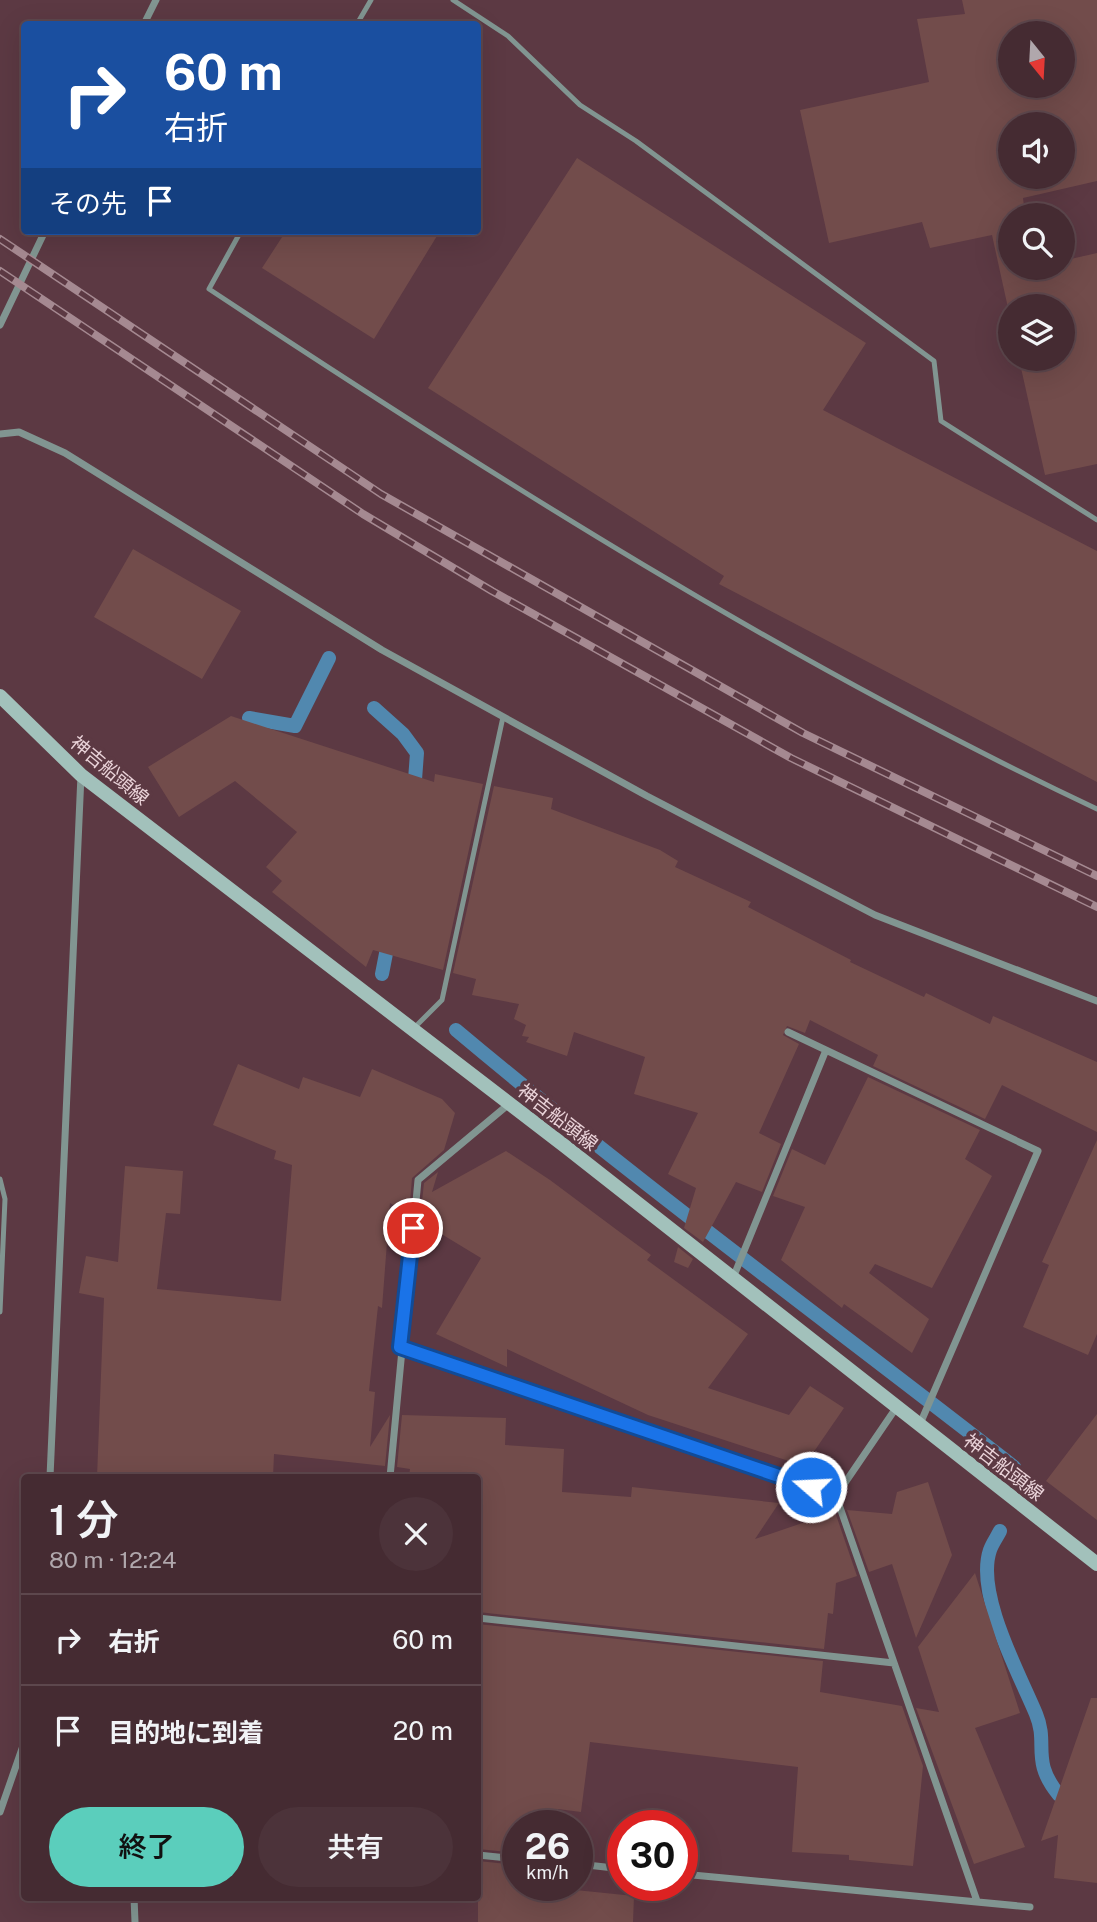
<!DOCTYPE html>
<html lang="ja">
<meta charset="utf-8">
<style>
:root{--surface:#452b32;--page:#4c333a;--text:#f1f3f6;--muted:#b0a7ac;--line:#5d474d;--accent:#5bcebc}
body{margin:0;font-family:"Public Sans","Noto Sans JP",sans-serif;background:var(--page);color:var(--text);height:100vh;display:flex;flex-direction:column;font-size:26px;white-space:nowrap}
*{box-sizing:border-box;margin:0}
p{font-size:23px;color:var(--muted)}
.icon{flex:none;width:38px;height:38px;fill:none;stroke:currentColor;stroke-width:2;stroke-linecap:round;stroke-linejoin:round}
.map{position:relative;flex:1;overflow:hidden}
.drawer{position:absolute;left:21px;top:1474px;width:460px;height:427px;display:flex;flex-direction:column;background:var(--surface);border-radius:7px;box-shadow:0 7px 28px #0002,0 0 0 2px var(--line)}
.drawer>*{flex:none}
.hud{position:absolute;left:21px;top:21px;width:460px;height:214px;border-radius:7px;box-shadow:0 7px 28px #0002,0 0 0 2px var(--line);background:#1a4fa0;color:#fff;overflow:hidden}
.needle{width:46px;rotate:162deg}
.tools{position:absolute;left:998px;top:21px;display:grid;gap:14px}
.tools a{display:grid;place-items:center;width:77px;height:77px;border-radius:50%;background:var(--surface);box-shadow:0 7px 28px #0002,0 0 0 2px var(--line);font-size:35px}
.speed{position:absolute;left:502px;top:1810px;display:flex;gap:14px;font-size:35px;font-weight:700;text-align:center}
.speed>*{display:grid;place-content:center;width:91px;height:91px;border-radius:50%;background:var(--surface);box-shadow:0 7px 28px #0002,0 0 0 2px var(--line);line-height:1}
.speed small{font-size:18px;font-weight:400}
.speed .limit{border:10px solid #d22;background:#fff;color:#111}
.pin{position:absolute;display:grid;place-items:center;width:60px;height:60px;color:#fff;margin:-30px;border:4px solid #fff;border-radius:50%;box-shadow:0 2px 7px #0007}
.me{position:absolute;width:77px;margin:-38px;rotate:289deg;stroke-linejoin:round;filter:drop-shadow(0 0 5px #0008)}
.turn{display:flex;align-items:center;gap:24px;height:147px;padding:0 28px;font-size:32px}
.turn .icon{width:91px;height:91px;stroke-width:2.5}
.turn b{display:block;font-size:49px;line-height:60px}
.then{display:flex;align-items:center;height:66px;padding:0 28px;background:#0003;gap:14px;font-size:26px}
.round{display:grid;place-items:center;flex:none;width:74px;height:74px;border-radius:37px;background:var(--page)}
.overview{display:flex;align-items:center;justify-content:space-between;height:119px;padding:0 28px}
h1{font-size:42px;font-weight:600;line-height:52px}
.button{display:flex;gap:14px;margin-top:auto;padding:14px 28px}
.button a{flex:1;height:80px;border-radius:42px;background:var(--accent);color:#111;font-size:28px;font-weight:600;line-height:80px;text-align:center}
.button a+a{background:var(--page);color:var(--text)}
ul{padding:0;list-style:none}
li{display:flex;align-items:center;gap:21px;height:91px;padding:0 28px;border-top:2px solid var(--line)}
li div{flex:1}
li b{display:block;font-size:26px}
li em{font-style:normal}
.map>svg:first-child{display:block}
</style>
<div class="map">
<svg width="1097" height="1922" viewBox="0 0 1097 1922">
<rect width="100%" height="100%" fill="#5c3943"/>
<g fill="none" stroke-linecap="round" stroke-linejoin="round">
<path stroke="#5188af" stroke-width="14" d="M 374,708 L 403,734 L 417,753 L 414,793
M 249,718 L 295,726 L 329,658
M 382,974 L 389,938
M 456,1030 C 637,1182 828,1322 1014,1467
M 1000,1531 C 997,1537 992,1544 990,1550 C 975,1594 1020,1675 1036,1714 C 1049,1745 1030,1760 1059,1795 L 1097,1798"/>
</g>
<path fill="#724c4b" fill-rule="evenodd" d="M 962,0 L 1097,0 L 1097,181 L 1023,198 L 1025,215 L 1010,215 L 1010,268 L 1062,268 L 1062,261 L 1097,253 L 1097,464 L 1045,475 L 1019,359 L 1062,359 L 1062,306 L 1010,306 L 1010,317 L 992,235 L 930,248 L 922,222 L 829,243 L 800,110 L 929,82 L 917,19 L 965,14 ZM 1010,33 L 1062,33 L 1062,86 L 1010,86 ZM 1010,124 L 1062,124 L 1062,177 L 1010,177 Z
M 577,158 L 866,343 L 823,410 L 1097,551 L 1097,782 L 719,584 L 724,576 L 428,388 Z
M 286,231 L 440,231 L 374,339 L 262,268 Z
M 133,549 L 241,611 L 202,679 L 94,617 Z
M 231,716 L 434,782 L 435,774 L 483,784 L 443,970 L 373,950 L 366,967 L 272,892 L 282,881 L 266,867 L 297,832 L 235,781 L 179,817 L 148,767 Z
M 494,786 L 553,798 L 551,809 L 660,850 L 678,861 L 675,867 L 751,902 L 748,907 L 851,960 L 850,962 L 924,997 L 926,993 L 990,1024 L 993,1016 L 1097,1062 L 1097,1132 L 1002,1085 L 985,1119 L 873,1066 L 878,1055 L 810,1020 L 805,1033 L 787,1026 L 783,1035 L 799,1044 L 759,1133 L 781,1144 L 762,1192 L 736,1182 L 703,1242 L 684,1228 L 696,1188 L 668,1174 L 698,1113 L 634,1094 L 645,1057 L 574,1032 L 567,1056 L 526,1042 L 529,1037 L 522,1036 L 526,1025 L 514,1019 L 519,1004 L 472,995 L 476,979 L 453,973 Z
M 238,1064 L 299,1089 L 303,1077 L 360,1097 L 372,1069 L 442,1099 L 455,1113 L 444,1150 L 412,1178 L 409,1214 L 390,1203 L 382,1308 L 378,1306 L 369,1391 L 375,1392 L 370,1447 L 390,1415 L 385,1466 L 274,1454 L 273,1477 L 97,1477 L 104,1298 L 79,1293 L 86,1256 L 118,1262 L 125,1166 L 183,1171 L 180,1214 L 166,1213 L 157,1289 L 281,1301 L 292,1165 L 274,1159 L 276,1151 L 213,1125 Z
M 868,1077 L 980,1130 L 965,1159 L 992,1176 L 932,1288 L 875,1264 L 869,1273 L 929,1319 L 912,1353 L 844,1304 L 842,1308 L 781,1260 L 805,1207 L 773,1196 L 792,1149 L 825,1165 Z
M 1097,1140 L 1097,1334 L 1088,1355 L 1023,1327 L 1049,1265 L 1042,1262 Z
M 506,1151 L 550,1180 L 617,1230 L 651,1255 L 647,1260 L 748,1334 L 708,1388 L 789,1415 L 810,1386 L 844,1408 L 804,1466 L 648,1415 L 507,1349 L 507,1367 L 436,1334 L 481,1258 L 420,1221 L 424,1183 L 438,1172 L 432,1192 Z
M 678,1247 L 693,1259 L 688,1268 L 674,1262 Z
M 1097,1414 L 1097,1520 L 1046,1481 Z
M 402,1415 L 506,1418 L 505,1445 L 564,1449 L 562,1492 L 631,1497 L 632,1487 L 779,1503 L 755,1539 L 835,1512 L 857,1576 L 836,1583 L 833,1614 L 828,1613 L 824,1649 L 478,1612 L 478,1477 L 409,1477 L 410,1469 L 397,1467 Z
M 928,1482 L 952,1555 L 916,1638 L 892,1564 L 869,1572 L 847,1510 L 892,1514 L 897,1492 Z
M 975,1573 L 1020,1713 L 975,1728 L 1025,1847 L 974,1864 L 916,1708 L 939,1712 L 918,1647 Z
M 478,1624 L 823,1661 L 820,1692 L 902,1706 L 923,1766 L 913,1866 L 849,1860 L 849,1855 L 792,1852 L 798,1767 L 590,1742 L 581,1812 L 558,1809 L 556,1825 L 518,1825 L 518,1853 L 478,1849 Z
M 1091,1698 L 1097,1698 L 1097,1883 L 1054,1878 L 1058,1835 L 1041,1841 Z
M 478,1861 L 518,1865 L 518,1885 L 556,1885 L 556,1888 L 634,1896 L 633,1922 L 478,1922 Z"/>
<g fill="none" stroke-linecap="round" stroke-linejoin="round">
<path stroke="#819591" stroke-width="5" d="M 453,0 L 508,36 L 580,105 L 636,141 L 934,361 L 941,421 L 1097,520
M 357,24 L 371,0
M 241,231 L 209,289 C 495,478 787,663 1097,809
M 413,1029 L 442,1000 L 503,717
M 0,1179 L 5,1199 L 0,1312"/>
<path stroke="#819591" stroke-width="7" d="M 144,24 L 156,0
M 0,325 L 45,231
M 0,434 L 19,432 L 65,453 L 382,650 L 647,796 L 875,915 L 1097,1001
M 788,1032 L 1038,1151 L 920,1424
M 733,1278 L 826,1050
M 400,1347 L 836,1496
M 896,1408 L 836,1496 L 977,1901
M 50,1477 L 81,775
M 390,1477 L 418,1180 L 509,1104
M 478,1618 L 894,1663
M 0,1812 L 24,1743
M 478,1855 L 518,1859
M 578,1864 L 623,1869
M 682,1874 L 1030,1907
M 134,1897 L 135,1922"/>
<path stroke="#a2c1bb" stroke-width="14" d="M 0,696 L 81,775 L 566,1147 L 1097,1564"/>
<g stroke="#a58991" stroke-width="8">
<path id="rail" d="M 0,239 L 381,494 L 803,733 L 1097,876
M 0,271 L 363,514 L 492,591 L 791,758 L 1097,907"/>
</g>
<use href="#rail" stroke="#5c3943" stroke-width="5" stroke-dasharray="16" stroke-linecap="butt"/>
</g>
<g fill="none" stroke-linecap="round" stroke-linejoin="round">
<g stroke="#114b97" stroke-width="18">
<path id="route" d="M 413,1228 L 400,1347 L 811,1487"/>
</g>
<use href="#route" stroke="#1a73e8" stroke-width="12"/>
</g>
<g text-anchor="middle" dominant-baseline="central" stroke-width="7" stroke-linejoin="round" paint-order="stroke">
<g font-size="19" fill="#ead3d9" stroke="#5c3943">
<text transform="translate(110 770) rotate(40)">神吉船頭線</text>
<text transform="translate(558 1117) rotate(38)">神吉船頭線</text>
<text transform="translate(1004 1467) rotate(38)">神吉船頭線</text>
</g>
</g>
</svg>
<div class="tools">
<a><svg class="needle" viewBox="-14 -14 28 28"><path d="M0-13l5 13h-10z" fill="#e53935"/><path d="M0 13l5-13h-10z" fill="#b0a7ac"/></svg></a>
<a><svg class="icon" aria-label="sound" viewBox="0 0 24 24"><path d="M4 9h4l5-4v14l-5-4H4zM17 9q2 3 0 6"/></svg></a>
<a><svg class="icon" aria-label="search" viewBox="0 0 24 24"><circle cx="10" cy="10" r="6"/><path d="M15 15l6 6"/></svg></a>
<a><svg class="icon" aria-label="layers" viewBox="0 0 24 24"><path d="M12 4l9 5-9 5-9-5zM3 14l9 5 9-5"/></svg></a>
</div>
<div class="speed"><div>26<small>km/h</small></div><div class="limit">30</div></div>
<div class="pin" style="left:413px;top:1228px;background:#d93025"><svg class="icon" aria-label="arrive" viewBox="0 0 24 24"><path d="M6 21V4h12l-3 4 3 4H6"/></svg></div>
<svg class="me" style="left:811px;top:1487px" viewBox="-20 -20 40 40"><circle r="17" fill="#1a73e8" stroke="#fff" stroke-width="3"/><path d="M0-11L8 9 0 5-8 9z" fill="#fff"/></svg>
<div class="hud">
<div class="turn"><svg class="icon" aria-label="right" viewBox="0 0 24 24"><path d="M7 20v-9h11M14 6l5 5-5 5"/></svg><div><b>60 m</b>右折</div></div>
<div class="then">その先<svg class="icon" aria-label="arrive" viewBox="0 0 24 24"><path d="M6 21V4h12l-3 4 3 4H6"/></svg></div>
</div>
<section class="drawer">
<div class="overview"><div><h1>1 分</h1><p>80 m · 12:24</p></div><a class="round"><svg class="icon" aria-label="close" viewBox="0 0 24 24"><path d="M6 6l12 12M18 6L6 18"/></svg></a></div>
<ul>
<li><svg class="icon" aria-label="right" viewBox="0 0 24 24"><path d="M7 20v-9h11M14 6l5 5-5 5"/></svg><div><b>右折</b></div><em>60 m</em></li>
<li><svg class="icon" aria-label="arrive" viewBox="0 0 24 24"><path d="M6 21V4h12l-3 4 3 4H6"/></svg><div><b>目的地に到着</b></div><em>20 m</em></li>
</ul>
<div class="button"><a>終了</a><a>共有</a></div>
</section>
</div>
